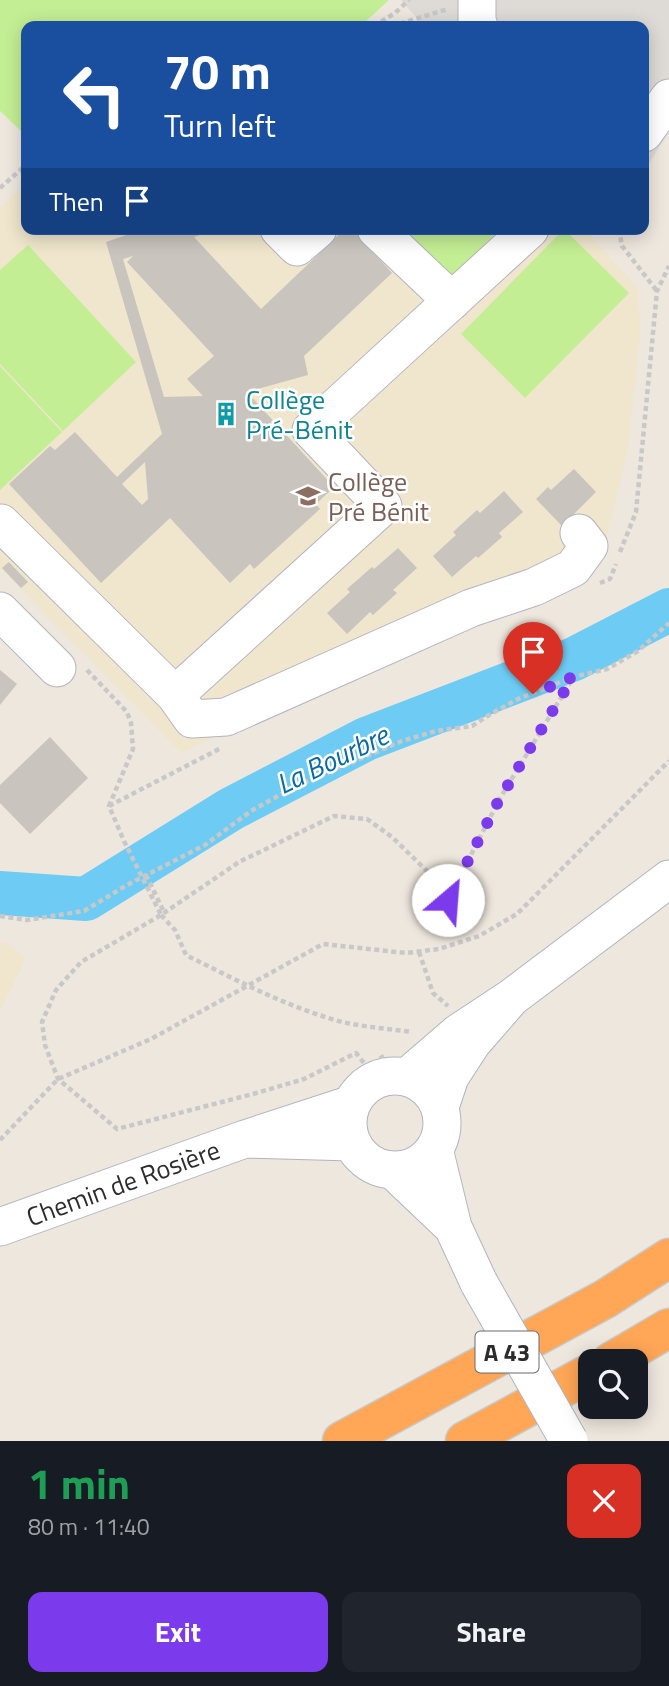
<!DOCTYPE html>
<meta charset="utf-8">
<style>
:root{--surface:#171b24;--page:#20242c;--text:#f1f3f6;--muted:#9ea1a6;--accent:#7c3aed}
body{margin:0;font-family:"Titillium Web",sans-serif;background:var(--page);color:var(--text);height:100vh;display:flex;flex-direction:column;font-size:26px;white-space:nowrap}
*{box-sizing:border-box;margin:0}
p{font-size:23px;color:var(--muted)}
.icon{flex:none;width:38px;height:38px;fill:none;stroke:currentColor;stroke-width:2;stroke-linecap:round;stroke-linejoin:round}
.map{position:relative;height:1441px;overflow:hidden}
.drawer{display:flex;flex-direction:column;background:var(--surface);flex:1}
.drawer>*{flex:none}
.guide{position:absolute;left:21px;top:21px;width:628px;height:214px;border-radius:14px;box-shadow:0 4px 18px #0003;background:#1a4fa0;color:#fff;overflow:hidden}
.buttons{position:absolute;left:578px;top:1349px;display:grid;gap:14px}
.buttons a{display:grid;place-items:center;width:70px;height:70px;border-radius:14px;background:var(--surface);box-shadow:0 4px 18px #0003;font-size:35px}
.pin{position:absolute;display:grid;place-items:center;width:60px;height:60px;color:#fff;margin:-72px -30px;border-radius:50% 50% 50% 0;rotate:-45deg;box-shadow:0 0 7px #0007}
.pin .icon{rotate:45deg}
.me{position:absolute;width:77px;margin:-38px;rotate:27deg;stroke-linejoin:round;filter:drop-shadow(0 0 5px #0008)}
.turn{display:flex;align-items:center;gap:24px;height:147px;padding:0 28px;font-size:32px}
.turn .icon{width:91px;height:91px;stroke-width:2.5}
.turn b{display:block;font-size:49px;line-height:60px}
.then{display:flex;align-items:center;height:66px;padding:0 28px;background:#0003;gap:14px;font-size:26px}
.round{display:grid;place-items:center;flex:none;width:74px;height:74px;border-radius:14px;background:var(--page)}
.head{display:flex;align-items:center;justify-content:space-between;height:119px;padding:0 28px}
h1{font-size:42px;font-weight:700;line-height:52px;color:#1e9e55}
.button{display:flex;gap:14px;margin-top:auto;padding:14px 28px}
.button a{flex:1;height:80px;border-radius:14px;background:var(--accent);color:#fff;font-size:28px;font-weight:700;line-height:80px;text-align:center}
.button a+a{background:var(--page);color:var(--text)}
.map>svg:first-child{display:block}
</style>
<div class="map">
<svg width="669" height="1441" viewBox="0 0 669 1441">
<rect width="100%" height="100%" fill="#eee7de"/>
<path fill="#f0e6cd" d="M 26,183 L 26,229 L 584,229 L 639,289 L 640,340 L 628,449 L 605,544 L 440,629 L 181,753 L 0,568 L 0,207 Z
M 0,941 L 7,943 L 26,958 L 0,1011 Z"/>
<path fill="#c4ee94" d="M 0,0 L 389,0 L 365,22 L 346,26 L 26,26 L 26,136 L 0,111 Z
M 404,229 L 500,229 L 450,278 Z
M 564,229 L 629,293 L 525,398 L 461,334 Z
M 28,245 L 136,362 L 63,431 L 0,364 L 0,270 Z
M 0,366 L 62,432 L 0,490 Z"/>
<path fill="#dedad5" d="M 401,0 L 669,0 L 669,132 L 644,171 L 644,26 L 424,26 Z"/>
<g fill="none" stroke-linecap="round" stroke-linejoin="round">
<path stroke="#6ecbf3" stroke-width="44" d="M 0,893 L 86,899 L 231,809 L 366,739 L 574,659 L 669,610"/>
</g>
<path fill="#c9c4bd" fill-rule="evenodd" d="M 144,229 L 218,229 L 194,237 L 261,309 L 345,229 L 352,229 L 392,273 L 304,356 L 308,375 L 247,392 L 334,487 L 316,504 L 320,509 L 254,569 L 250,564 L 230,583 L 170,518 L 101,583 L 9,484 L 50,446 L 55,450 L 75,432 L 117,477 L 162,434 L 106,242 ZM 133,256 L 127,262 L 214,356 L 187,379 L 203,396 L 164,397 L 123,259 ZM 145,462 L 148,499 L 142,505 L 122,484 Z
M 574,469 L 596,492 L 562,526 L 536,499 L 548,487 L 551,490 Z
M 504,491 L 523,512 L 499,533 L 502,537 L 478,558 L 476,556 L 452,577 L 433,556 L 456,535 L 453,532 L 477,510 L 480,513 Z
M 398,548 L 417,568 L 393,590 L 397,593 L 373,615 L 370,612 L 347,634 L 327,613 L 350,592 L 347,589 L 372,567 L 374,569 Z
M 9,562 L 28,582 L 21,588 L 2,568 Z
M 0,670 L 17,684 L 0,705 Z
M 50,737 L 88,778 L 30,834 L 0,803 L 0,785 Z"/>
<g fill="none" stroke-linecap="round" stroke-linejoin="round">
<g stroke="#b2b4c0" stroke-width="39">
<path id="minor" d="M 477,0 L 477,21 L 479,26
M 644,133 L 669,98
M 279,229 L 297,247 L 318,229
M 376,229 L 452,301
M 1,523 L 175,695 L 383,506 L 311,430 L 530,229
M 0,611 L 57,668
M 175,695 L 192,719 L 226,717 L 471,608 L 534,587 L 573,568 L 589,546 L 579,533
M 511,998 L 669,879
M348 1123a47 47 0 1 1 94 0a47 47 0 1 1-94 0Z
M 407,1077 L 458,1033 L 511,998 L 472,1043 L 450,1077 L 440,1107
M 352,1142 L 245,1139 L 352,1104
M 393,1170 L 453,1227 L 434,1149
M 0,1227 L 245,1139
M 453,1227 L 479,1283"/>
</g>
<g stroke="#c8c8c8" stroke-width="41">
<path id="highway" d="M 611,1362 L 669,1328
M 342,1441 L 605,1299 L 669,1258
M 465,1441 L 590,1373"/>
</g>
<path stroke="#c8c8c8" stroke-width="4.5" stroke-dasharray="5 3.5" stroke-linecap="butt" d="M 374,26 L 395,13 L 409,0
M 392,26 L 448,9
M 0,188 L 26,165
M 619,229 L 622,246 L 657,291
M 620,552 L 636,512 L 657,291 L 669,266
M 600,583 L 610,579 L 616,564
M 87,670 L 127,712 L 131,723 L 133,749 L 109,806 L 124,841
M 109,806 L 221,748
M 146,875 L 164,912
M 448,900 L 499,800 L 573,678
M 161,915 L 175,930 L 186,955 C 236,980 287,1007 342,1022 C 365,1027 389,1029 412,1032
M 0,916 L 27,920 L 84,911 L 127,885 L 205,845 L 251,811 L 294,787 L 402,741 L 436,731 L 472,726 L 489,715 L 518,699 L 573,677 L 607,669 L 638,651 L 669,623
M 419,952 L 433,993 L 448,1006
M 384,1056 L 367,1067 L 356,1053 L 304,1079 L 253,1094 L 117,1129 L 58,1079 L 45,1045 L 42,1022 L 56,990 L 81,962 L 161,915 L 239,862 L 334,816 L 367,819 L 392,837 L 430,874 L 448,900 L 462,932
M 352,1074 L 367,1067
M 0,1140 L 58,1079 L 151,1039 L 323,944 L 406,953 L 439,949 L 479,936 L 517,914 L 669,761"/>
<use href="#minor" stroke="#fff" stroke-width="37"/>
<use href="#highway" stroke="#ffa657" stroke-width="38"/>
<g stroke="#b2b4c0" stroke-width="39" stroke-linecap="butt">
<path id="minor-bridge" d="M 479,1283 L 569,1441"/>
</g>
<path stroke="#c8c8c8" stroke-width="4.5" stroke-dasharray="5 3.5" stroke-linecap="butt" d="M 124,841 L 161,915"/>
<use href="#minor-bridge" stroke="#fff" stroke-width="37"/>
</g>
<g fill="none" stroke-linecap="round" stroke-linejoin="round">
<path stroke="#7c3aed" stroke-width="12" stroke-dasharray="0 21.6" d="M 448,900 L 499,800 L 573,677 L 533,694"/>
</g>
<defs>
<g id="building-bare" transform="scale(1.89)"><path d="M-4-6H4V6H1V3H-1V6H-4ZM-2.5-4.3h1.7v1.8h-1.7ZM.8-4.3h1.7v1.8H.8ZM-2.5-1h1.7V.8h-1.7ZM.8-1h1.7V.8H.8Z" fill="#0f9aa8" stroke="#fff" stroke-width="2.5" paint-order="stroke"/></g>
<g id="school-bare" transform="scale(1.89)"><path d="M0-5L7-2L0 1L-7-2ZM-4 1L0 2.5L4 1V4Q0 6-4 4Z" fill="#8d6e63" stroke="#fff" stroke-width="2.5" paint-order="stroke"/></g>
</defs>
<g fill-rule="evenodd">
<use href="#building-bare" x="226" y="414"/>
<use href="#school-bare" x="308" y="496"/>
</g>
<g text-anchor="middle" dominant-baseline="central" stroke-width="5" stroke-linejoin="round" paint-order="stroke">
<rect fill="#fff" stroke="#6b6b6b" stroke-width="2" x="475.5" y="1331.5" width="63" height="41" rx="5"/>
<g font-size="24" font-weight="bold" fill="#2c2c2c">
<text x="507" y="1352">A 43</text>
</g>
<g font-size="26" fill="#0d838f" stroke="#fff" text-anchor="start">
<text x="246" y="399">Collège<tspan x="246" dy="30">Pré-Bénit</tspan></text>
</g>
<g font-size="26" fill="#785e54" stroke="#fff" text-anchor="start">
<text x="328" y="481">Collège<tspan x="328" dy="30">Pré Bénit</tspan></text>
</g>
<g font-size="26" fill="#2c2c2c" stroke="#fff">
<text transform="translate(123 1183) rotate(-20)">Chemin de Rosière</text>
</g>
<g font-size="28" font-style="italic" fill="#0969a3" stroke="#fff">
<text transform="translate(332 759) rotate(-26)">La Bourbre</text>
</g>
</g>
</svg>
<div class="buttons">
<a><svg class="icon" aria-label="search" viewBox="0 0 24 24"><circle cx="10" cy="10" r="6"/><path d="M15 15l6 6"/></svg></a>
</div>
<div class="pin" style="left:533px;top:694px;background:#d93025"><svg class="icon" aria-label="arrive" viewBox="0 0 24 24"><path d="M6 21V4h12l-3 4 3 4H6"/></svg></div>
<svg class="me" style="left:448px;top:900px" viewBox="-20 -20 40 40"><circle r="19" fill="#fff"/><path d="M0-13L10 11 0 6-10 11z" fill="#7c3aed"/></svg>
<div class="guide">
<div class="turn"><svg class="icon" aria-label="left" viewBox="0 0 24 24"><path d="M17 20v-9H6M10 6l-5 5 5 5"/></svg><div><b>70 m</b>Turn left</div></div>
<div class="then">Then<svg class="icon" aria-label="arrive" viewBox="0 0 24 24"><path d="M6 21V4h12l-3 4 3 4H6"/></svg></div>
</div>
</div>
<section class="drawer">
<div class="head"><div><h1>1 min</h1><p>80 m · 11:40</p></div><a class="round" style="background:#d93025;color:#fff"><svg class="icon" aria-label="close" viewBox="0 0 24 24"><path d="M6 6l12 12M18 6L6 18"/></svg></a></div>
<div class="button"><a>Exit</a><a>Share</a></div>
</section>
